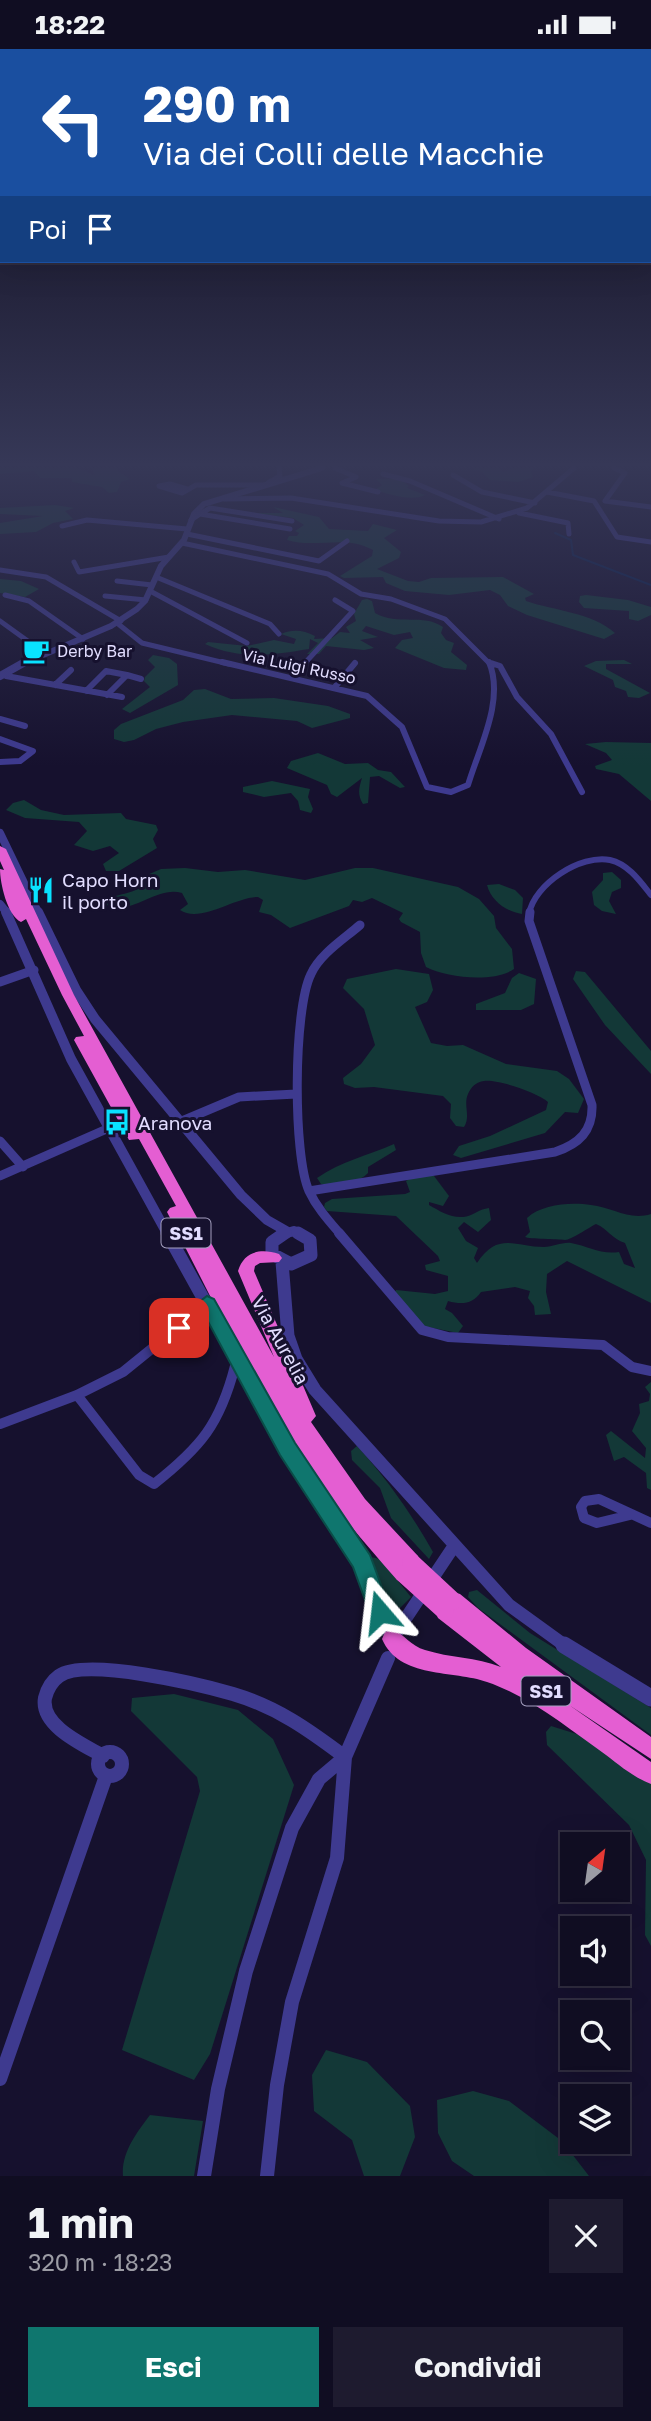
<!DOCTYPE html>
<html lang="it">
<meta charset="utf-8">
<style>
:root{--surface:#100d22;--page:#1e1b2f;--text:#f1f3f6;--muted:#9c9ca5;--line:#302d40;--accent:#0f766e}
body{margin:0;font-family:"Golos Text",sans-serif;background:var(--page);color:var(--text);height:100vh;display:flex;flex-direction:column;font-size:26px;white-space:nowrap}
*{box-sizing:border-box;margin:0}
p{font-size:23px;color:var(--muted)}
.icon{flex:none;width:38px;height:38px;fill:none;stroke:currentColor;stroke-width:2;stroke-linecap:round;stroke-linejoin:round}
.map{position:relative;height:2127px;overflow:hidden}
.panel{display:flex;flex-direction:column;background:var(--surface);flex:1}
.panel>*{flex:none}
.hud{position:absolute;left:0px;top:0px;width:651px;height:214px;box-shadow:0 7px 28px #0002,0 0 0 2px var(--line);background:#1a4fa0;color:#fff;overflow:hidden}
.needle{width:46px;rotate:29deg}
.fabs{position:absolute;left:560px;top:1783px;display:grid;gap:14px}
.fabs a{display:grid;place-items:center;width:70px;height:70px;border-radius:0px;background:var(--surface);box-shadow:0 7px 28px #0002,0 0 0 2px var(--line);font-size:35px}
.pin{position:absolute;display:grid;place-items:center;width:60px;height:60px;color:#fff;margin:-30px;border-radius:14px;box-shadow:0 4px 10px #0006}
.me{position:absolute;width:77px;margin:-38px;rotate:343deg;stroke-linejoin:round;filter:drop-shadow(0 0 5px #0008)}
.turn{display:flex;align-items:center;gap:24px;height:147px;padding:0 28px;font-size:32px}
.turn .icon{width:91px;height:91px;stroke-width:2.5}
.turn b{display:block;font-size:49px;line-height:60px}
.then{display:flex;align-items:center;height:66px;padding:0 28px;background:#0003;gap:14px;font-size:26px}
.round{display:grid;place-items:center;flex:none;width:74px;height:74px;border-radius:0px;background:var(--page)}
.headline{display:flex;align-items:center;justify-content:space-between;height:119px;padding:0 28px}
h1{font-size:42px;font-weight:700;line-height:52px}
.primary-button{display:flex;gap:14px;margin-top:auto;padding:14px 28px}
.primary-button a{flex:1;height:80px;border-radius:0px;background:var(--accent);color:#fff;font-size:28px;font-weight:700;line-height:80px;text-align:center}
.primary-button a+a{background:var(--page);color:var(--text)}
.status{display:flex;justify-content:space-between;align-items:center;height:49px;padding:0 35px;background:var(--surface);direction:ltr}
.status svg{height:19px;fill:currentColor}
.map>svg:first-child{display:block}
</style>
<div class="status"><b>18:22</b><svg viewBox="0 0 49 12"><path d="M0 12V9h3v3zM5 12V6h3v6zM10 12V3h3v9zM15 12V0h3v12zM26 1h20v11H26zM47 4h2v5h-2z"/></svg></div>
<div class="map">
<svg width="651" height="2127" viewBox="0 0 651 2127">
<rect width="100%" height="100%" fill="#16112e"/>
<path fill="#133837" d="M 0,419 L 77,419 L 95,426 L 91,419 L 118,419 L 118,422 L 130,430 L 121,433 L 117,443 L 109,444 L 102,438 L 72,433 L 72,429 L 40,429 L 34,422 L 0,425 Z
M 472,419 L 499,419 L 503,423 L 512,419 L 534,419 L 531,421 L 533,428 L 518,433 L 490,431 L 482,423 Z
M 376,430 L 400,430 L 409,437 L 407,439 L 425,446 C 411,453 389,445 375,441 L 382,436 Z
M 55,456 L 74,459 L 65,462 L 73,470 L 53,474 L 36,483 L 0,485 L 0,474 L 43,467 L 0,465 L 0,459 Z
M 273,458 L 319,468 L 329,480 L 368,482 L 373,475 L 397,481 L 384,489 L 401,503 L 399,509 L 377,520 L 408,532 L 419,533 L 431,529 L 503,528 L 534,545 L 525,549 L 526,552 C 555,562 591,563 615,584 L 604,590 L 527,566 L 508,557 L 500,546 L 490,541 L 449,546 L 405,542 L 386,534 L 383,528 L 344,529 L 340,527 L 372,507 L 373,501 C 345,485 316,500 287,491 L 289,487 L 297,487 L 299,484 L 295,482 L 304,476 L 293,469 L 253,464 L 283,464 Z
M 0,530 L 21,532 L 39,540 L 25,548 L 0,544 Z
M 586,546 L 628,551 L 651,558 L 651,566 L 638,572 L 629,570 L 629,562 L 584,559 L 579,553 L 580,547 Z
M 367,550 L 372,552 L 375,564 C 398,577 423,564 443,578 L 441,584 L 446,591 L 454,594 L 451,603 L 467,616 L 466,621 L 444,619 L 395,599 L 402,591 L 413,589 L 410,583 L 394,586 L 366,577 L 362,582 L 378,588 L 360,591 L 374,599 L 364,601 L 326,597 L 319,605 L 307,605 L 318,594 L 310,590 L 309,600 C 272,606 240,611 205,595 L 208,593 L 247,597 L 274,591 L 294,595 L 296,590 L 281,585 C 293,580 303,581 315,587 L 314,590 L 332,589 L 340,583 L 350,584 L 346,578 L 356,572 L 354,565 L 362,551 Z
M 153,606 L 169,609 L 177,615 L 178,636 L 130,664 L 122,660 L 150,638 L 144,632 L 145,628 L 155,618 L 148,611 Z
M 624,611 L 632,615 L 606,615 L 606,620 L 650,644 L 639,649 L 628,648 L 626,642 L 615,638 L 613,631 L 584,617 L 596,612 Z
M 205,640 L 231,650 L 274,649 L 328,657 L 350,665 L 350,669 L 312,679 L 297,672 L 232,666 L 183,673 L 156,680 L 134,691 L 124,693 L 114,690 L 114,681 L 121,675 L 183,651 L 194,641 Z
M 606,693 L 651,694 L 651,752 L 619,725 L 596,720 L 595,717 L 612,711 L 606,704 L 585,695 Z
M 318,704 L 345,715 L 368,714 L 378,721 L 391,723 L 405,738 L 400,739 L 379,727 L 370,728 L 368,754 L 363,755 C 357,745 359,739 362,729 L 337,748 L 331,745 L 327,736 L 287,719 L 291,712 Z
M 272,732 L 310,740 L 308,748 L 313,760 L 311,764 L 300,761 L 298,752 L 291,744 L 264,748 L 243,743 L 243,738 Z
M 24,751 L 41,761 L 64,766 L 121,764 L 126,770 L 156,776 L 158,781 L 153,790 L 157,799 L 119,822 L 106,822 L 103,815 L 119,804 L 110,797 L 93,802 L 74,796 L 87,782 L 79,773 L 25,769 L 6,761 L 13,754 Z
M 185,819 L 218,823 L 245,821 L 305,831 L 355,819 L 373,819 L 458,838 L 479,850 L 494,867 L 496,879 L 512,900 L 514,920 C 494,934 447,929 426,918 L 421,904 L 420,883 L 401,873 L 399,870 L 403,864 L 372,849 L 362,853 L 353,851 L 349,857 L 290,879 L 271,866 L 259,863 L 263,851 L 258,848 C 235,848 200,875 180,861 L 188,855 L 182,844 C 156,836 129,870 105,855 L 104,852 C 123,842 132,847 148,833 L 147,826 L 161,820 Z
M 612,823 L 621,831 L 621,839 L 612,843 L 609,852 L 616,865 L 602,862 L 594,856 L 592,843 L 603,831 L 603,824 Z
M 499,835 L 515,841 L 523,849 L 522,865 C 507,863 491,852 487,836 Z
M 396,920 L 429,925 L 433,941 L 427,953 L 415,958 L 431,994 L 447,997 L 463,996 L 506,1015 L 557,1022 L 569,1030 L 584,1050 L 578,1064 L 565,1063 L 545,1084 L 461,1109 L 453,1106 L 459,1097 L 490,1087 L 546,1061 L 548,1053 C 538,1044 498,1030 484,1032 C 476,1033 471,1038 468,1045 C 463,1056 471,1067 464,1078 L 456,1077 L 450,1069 L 451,1055 L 443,1047 L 374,1038 L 355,1039 L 344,1035 L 343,1029 L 361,1015 L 375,996 L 364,960 L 343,939 L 347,930 Z
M 576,922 L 585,923 L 651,1002 L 651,1025 L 605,976 L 573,930 Z
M 519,924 L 536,930 L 534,955 L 521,961 L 476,961 L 476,955 L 505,944 L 512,929 Z
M 394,1095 L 396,1101 L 368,1118 L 368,1124 C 358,1135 334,1137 321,1135 L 317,1129 C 341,1112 367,1107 394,1095 Z
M 415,1127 L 434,1127 L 449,1147 L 443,1157 L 429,1153 L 429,1156 C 443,1164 457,1173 473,1165 C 479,1162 482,1160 489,1159 L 491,1171 L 478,1183 L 464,1173 L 458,1179 L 466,1192 L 478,1199 L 474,1209 L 477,1214 C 498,1182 515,1198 544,1198 C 553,1198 562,1193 571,1194 C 588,1197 601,1206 619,1203 L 624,1215 L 635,1219 L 625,1194 C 612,1190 608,1180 596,1175 C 588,1179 571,1191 565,1191 C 558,1190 529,1190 525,1188 L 530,1183 L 527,1169 C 542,1155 571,1153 591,1156 C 612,1158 629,1172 651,1165 L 651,1254 L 567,1212 L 547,1225 L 546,1243 L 551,1265 L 535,1266 L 534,1257 L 528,1249 L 530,1242 L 515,1238 L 481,1243 C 473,1255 462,1256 448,1252 L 445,1260 L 452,1264 L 463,1277 L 458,1284 L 423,1277 L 394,1246 L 396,1241 L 435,1245 L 448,1242 L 448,1227 L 426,1221 L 425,1216 L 440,1212 L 438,1207 L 396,1167 L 327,1162 L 324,1158 L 325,1154 L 332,1150 L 405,1145 L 410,1143 L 406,1132 Z
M 651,1333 L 651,1441 L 647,1439 L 646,1424 L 624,1408 L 614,1412 L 606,1386 L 611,1382 L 645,1409 L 646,1399 L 632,1382 L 640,1364 L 639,1355 L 649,1352 L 650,1345 L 645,1338 Z
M 357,1397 C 387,1430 411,1464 433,1503 L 429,1510 L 391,1469 L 380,1439 L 352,1411 L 351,1402 Z
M 371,1508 L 380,1510 L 411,1548 L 400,1559 L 390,1554 L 369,1513 Z
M 477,1541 L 530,1584 L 651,1659 L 651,1686 L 478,1559 L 468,1548 L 469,1543 Z
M 174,1645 L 238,1661 L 273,1690 L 294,1736 L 210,2005 L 194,2031 L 122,2001 L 200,1742 L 197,1728 L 131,1662 L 132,1649 Z
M 551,1677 L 583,1687 L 651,1734 L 651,1897 L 645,1886 L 646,1811 L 629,1776 L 547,1696 L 546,1683 Z
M 326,2001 L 367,2013 L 410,2057 L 415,2088 L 400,2127 L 364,2127 L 352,2091 L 314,2062 L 312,2026 Z
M 473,2042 L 509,2052 L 562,2092 L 589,2127 L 474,2127 L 452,2112 L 438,2084 L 437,2051 Z
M 150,2066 L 203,2072 L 194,2127 L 123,2127 C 121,2104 137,2083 150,2066 Z"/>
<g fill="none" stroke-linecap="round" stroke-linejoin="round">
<path stroke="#09214f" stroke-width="2" d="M 555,484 L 571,491 L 573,506 L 651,536"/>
<path stroke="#3e3a8f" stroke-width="5" d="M 335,419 L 356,428 L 342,434 L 378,443
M 614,419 L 625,424 L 605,452 L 651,458
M 383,425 L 410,432 L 499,470
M 453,426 L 482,443 L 535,454
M 268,434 L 280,427 L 279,419
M 187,440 L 170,435 L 159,437 L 182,444 L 196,436 L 265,436
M 547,443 L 594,452 L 617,488 L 651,493
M 224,450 L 291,449 L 439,472 L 481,473 L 527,459 L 574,419
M 519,464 L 568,474 L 569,485
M 200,465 L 210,459 L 292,472
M 191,471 L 200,465 L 290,480
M 62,477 L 87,471 L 187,480
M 187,485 L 319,512 L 347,492
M 182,494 L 328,525 L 361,545 L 391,550 L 445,570 L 490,615
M 74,513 L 79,523 L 169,508
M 0,521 L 46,528 L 121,572
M 156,528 L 270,575 L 279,585
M 117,532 L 152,536
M 150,542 L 247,594
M 5,546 L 29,552 L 83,590
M 105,547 L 146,551
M 0,572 L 43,603
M 117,574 L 142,594 L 229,615
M 304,615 L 353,562 L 335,551"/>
<path stroke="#3e3a8f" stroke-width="6" d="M 222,613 L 367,647 L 402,678 L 427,738 L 451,743 L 468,736 C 479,699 505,651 489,613
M 491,614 L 500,617 L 517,648 L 551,685 L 582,743
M 127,626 L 141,630
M 6,627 L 122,648
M 291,629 L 306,613
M 55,636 L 71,621
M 335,638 L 355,614
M 86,642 L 106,622 L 127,626 L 107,646
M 0,670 L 25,677
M 0,690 L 33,702 L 20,712 L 0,713
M 529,865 C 534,835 581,805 610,811 C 628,815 640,832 651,846"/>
<path stroke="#3e3a8f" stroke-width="9" d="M 0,933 L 34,921
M 182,1072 L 239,1048 L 296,1045
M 0,1092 L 23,1118
M 0,1127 L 109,1079
M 309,1142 L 555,1103 C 579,1095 593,1082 592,1056 L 529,872 L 530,863
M 341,1186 C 329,1172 317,1159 309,1142 C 293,1107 293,961 311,925 C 320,905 344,890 360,876"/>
<path stroke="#3e3a8f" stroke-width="10" d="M 339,1184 L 422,1281 L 448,1288 L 603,1296 L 632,1318 L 651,1322
M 77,1346 L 139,1426 L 154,1435 C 201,1398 220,1375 235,1317 L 239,1314
M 0,1375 L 77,1346 L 123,1323 L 207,1255
M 630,1466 L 597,1474 L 584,1469 L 581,1458 L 585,1452 L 599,1450 L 651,1474"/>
<path stroke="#3e3a8f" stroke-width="14" d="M98 1715a12 12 0 1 1 24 0a12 12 0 1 1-24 0Z
M 103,1707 C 84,1696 40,1677 45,1649 C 47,1641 52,1632 59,1627 C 86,1608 202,1636 233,1645 C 277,1658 309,1681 345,1708 L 337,1809 L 292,1953 L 277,2036 L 267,2127
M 0,2030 L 106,1727
M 204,2127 L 218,2040 L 246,1922 L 292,1779 L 319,1730 L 345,1708 L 388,1609"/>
<path stroke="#3e3a8f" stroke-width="6" d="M 22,615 L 111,577 L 137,560 L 145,552 L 161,517 L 184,491 L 194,465 L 204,455 L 322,419"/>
<path stroke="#3e3a8f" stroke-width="8" d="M 0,627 L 25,613
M 0,784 L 39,865
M 0,855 L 8,865"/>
<path stroke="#3e3a8f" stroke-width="10" d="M 6,863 L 71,1010 L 168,1186
M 38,863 L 76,941 L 95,970 L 241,1146 L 267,1171 L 288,1183
M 280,1186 L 294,1182 L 301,1186"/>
<path stroke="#3e3a8f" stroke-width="13" d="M 167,1184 L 269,1368 L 362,1513 L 392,1590 L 454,1497
M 285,1184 L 272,1193 L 272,1205 L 291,1215 L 311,1206 L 310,1191 L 298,1184
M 282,1213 L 288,1287 L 296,1310 L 315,1341 L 509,1556 L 567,1598"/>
<path stroke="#3e3a8f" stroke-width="17" d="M 564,1596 L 651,1649"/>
<path fill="#e45ed2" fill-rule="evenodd" d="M 0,797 L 6,800 L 74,946 L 274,1308 L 238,1222 C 244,1202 261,1199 279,1205 L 282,1209 L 279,1213 L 260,1214 L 255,1217 L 254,1222 L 316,1367 L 311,1373 L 365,1450 L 418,1507 L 420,1513 L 418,1519 L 412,1522 L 413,1525 L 411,1531 L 404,1534 L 397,1531 C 374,1505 351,1478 329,1450 C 264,1362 218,1260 167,1163 L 170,1159 L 176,1157 L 139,1090 L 129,1091 L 74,991 L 76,988 L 84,987 L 62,946 L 26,870 L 21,873 C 7,866 0,834 0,820 L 4,821 L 0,812 Z
M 453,1543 L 460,1545 L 526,1599 L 651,1688 L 651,1710 L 569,1656 L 651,1713 L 651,1735 C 635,1729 620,1717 606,1706 C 569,1680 531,1648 487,1633 C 454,1621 399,1630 382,1590 L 385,1583 L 392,1580 C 404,1585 411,1597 425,1601 C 450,1609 476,1608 501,1618 L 438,1569 L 435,1562 L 438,1555 L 444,1553 L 446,1545 Z"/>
<path stroke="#e45ed2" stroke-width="18" d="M 411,1513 L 453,1552
M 404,1525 L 445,1562"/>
</g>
<linearGradient id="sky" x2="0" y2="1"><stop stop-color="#0c0919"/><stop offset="0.58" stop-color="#363857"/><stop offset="1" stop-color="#363857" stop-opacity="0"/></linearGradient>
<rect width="651" height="717" fill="url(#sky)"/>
<path fill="#0f766e" stroke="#0a4d48" stroke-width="2" d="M 207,1247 L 214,1250 L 295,1394 L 370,1506 L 391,1563 L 388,1570 L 380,1574 L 372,1570 L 353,1518 L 280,1406 L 205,1267 L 186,1284 L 173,1284 L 170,1279 L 173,1273 Z"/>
<defs>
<g id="cafe-bare" transform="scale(2.1)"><path d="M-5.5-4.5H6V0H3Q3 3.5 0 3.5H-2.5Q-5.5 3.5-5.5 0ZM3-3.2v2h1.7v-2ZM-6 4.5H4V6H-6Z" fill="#09e2ff" stroke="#16112e" stroke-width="2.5" paint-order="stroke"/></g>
<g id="restaurant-bare" transform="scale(2.1)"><path d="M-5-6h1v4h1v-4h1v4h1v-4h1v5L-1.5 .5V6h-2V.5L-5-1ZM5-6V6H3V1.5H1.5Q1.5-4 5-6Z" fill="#09e2ff" stroke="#16112e" stroke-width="2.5" paint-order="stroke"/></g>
<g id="bus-bare" transform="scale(2.1)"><path d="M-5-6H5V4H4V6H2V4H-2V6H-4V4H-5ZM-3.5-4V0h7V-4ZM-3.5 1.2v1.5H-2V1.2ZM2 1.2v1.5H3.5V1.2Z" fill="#09e2ff" stroke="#16112e" stroke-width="2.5" paint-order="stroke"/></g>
</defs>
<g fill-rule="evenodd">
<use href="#cafe-bare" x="36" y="602"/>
<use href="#restaurant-bare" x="41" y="841"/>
<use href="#bus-bare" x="117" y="1073"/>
</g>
<g text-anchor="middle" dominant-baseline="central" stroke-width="6" stroke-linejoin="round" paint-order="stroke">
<g font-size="16" fill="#e2ddff" stroke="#16112e" text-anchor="start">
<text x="57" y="602">Derby Bar</text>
</g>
<g font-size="16" fill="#e2ddff" stroke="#16112e">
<text transform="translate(299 617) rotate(12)">Via Luigi Russo</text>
</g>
<g fill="#16112e" stroke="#a5a0c0" stroke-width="2">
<rect x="161.5" y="1169.5" width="49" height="29" rx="5"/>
<rect x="521.5" y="1627.5" width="49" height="29" rx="5"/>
</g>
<g font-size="18" font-weight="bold" fill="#e2ddff">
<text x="186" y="1184">SS1</text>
<text x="546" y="1642">SS1</text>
</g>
<g font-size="19" fill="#e2ddff" stroke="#16112e" text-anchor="start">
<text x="62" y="830">Capo Horn<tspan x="62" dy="22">il porto</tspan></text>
<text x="138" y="1073">Aranova</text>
</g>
<g font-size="19" fill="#e2ddff" stroke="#16112e">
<text transform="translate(281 1291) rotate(61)">Via Aurelia</text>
</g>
</g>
</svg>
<div class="fabs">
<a><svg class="needle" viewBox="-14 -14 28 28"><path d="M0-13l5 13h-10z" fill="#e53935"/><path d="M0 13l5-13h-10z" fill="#9c9ca5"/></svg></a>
<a><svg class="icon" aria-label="sound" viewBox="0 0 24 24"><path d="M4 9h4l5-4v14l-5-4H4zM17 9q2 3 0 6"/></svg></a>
<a><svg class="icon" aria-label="search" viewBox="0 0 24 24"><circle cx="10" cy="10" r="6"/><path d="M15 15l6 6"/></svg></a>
<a><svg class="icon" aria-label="layers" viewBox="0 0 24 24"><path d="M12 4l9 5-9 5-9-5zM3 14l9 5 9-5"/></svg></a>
</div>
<div class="pin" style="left:179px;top:1279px;background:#d93025"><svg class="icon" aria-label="arrive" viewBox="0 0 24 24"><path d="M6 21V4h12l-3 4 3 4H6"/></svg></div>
<svg class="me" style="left:380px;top:1563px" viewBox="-20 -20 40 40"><path d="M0-17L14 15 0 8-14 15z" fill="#0f766e" stroke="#fff" stroke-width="4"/></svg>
<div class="hud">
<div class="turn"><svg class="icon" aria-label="left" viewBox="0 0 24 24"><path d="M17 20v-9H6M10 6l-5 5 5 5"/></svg><div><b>290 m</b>Via dei Colli delle Macchie</div></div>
<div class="then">Poi<svg class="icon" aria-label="arrive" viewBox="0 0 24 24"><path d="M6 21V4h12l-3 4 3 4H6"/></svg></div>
</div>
</div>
<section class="panel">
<div class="headline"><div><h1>1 min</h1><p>320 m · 18:23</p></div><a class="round"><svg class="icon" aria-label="close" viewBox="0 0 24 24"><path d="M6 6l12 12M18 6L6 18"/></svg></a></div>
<div class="primary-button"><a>Esci</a><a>Condividi</a></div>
</section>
